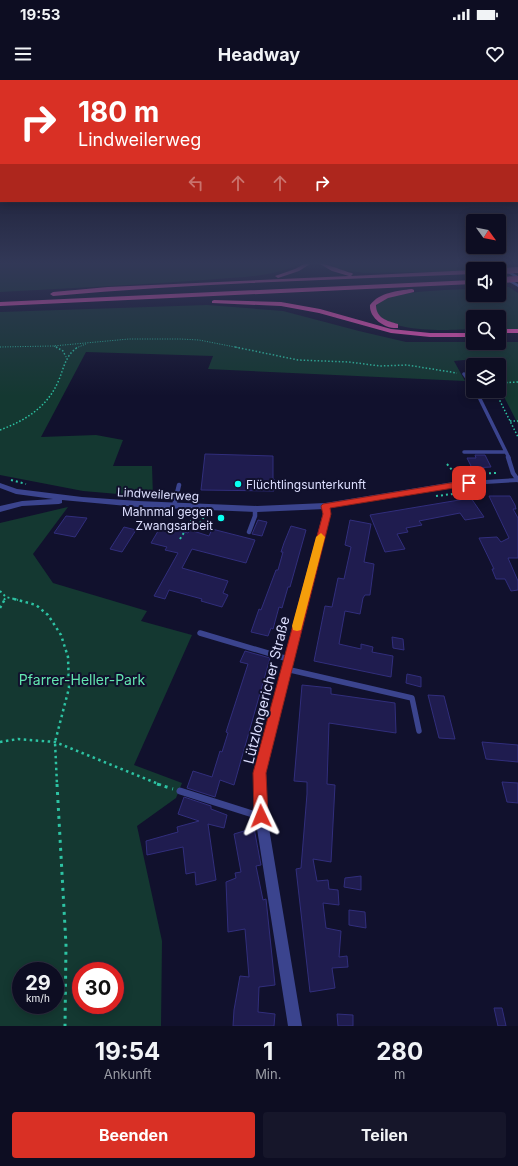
<!DOCTYPE html>
<html lang="de">
<meta charset="utf-8">
<style>
:root{--surface:#0d0d22;--page:#16162a;--text:#f1f3f6;--muted:#9a9ca5;--line:#2d2d40;--accent:#d93025}
body{margin:0;font-family:Inter,sans-serif;background:var(--page);color:var(--text);height:100vh;display:flex;flex-direction:column;font-size:15px;white-space:nowrap}
*{box-sizing:border-box;margin:0}
p{font-size:13px;color:var(--muted)}
.icon{flex:none;width:22px;height:22px;fill:none;stroke:currentColor;stroke-width:2;stroke-linecap:round;stroke-linejoin:round}
.map{position:relative;height:946px;overflow:hidden}
.details{display:flex;flex-direction:column;background:var(--surface);flex:1}
.details>*{flex:none}
.guide{position:absolute;left:0px;top:0px;width:518px;height:122px;box-shadow:0 2px 10px #0003,0 0 0 1px var(--line);background:#d93025;color:#fff;overflow:hidden}
.needle{width:26px;rotate:123deg}
.controls{position:absolute;left:466px;top:134px;display:grid;gap:8px}
.controls a{display:grid;place-items:center;width:40px;height:40px;border-radius:4px;background:var(--surface);box-shadow:0 2px 10px #0003,0 0 0 1px var(--line);font-size:20px}
.speed{position:absolute;left:12px;top:882px;display:flex;gap:8px;font-size:20px;font-weight:700;text-align:center}
.speed>*{display:grid;place-content:center;width:52px;height:52px;border-radius:50%;background:var(--surface);box-shadow:0 2px 10px #0003,0 0 0 1px var(--line);line-height:1}
.speed small{font-size:10px;font-weight:400}
.speed .limit{border:6px solid #d22;background:#fff;color:#111}
.pin{position:absolute;display:grid;place-items:center;width:34px;height:34px;color:#fff;margin:-17px;border-radius:8px;box-shadow:0 2px 6px #0006}
.me{position:absolute;width:44px;margin:-22px;rotate:358deg;stroke-linejoin:round;filter:drop-shadow(0 0 3px #0008)}
.turn{display:flex;align-items:center;gap:14px;height:84px;padding:0 12px;font-size:18px}
.turn .icon{width:52px;height:52px;stroke-width:2.5}
.turn b{display:block;font-size:28px;line-height:34px}
.lanes{display:flex;align-items:center;height:38px;padding:0 12px;background:#0003;justify-content:center;gap:20px;direction:ltr}
.lanes .off{opacity:.35}
.eta{display:flex;justify-content:space-evenly;align-items:center;height:68px;text-align:center}
.eta b{font-size:24px;font-weight:700;line-height:28px}
.primary-button{display:flex;gap:8px;margin-top:auto;padding:8px 12px}
.primary-button a{flex:1;height:46px;border-radius:4px;background:var(--accent);color:#fff;font-size:16px;font-weight:700;line-height:46px;text-align:center}
.primary-button a+a{background:var(--page);color:var(--text)}
.status{display:flex;justify-content:space-between;align-items:center;height:28px;padding:0 20px;background:var(--surface);direction:ltr}
.status svg{height:11px;fill:currentColor}
header{display:flex;justify-content:space-between;align-items:center;height:52px;padding:0 12px;background:var(--surface);font-size:18px;font-weight:700}
.map>svg:first-child{display:block}
</style>
<div class="status"><b>19:53</b><svg viewBox="0 0 49 12"><path d="M0 12V9h3v3zM5 12V6h3v6zM10 12V3h3v9zM15 12V0h3v12zM26 1h20v11H26zM47 4h2v5h-2z"/></svg></div>
<header><svg class="icon" aria-label="menu" viewBox="0 0 24 24"><path d="M4 6h16M4 12h16M4 18h16"/></svg>Headway<svg class="icon" aria-label="heart" viewBox="0 0 24 24"><path d="M12 20l-8-8c-3-5 5-10 8-4 3-6 11-1 8 4z"/></svg></header>
<div class="map">
<svg width="518" height="946" viewBox="0 0 518 946">
<rect width="100%" height="100%" fill="#11112d"/>
<path fill="#143831" fill-rule="evenodd" d="M 0,184 L 299,184 C 271,198 235,197 204,200 C 136,205 68,208 0,212 Z
M 329,184 L 478,184 L 486,189 L 473,189 L 473,191 L 365,193 L 342,190 Z
M 499,207 L 509,207 L 518,213 L 518,249 L 499,249 L 499,237 L 473,237 L 473,249 C 450,250 390,254 376,232 C 376,229 375,226 378,223 C 392,210 452,210 473,209 L 473,215 L 499,215 Z
M 207,225 L 283,231 L 359,251 L 406,262 L 518,262 L 518,344 L 499,307 L 499,285 L 487,285 L 484,278 L 454,281 L 465,301 L 208,289 L 213,276 L 86,272 L 41,357 L 96,355 L 123,360 L 113,386 L 152,386 L 153,417 L 83,411 L 0,395 L 0,232 Z
M 68,427 L 33,474 L 53,503 L 147,531 L 141,541 L 192,555 L 134,685 L 182,703 L 176,718 L 137,746 L 162,861 L 161,946 L 0,946 L 0,443 ZM 21,891 L 55,891 L 55,925 L 21,925 ZM 81,891 L 115,891 L 115,925 L 81,925 Z"/>
<path fill="#1f1c4f" stroke="#312e7c" d="M 205,374 L 273,376 L 273,399 L 274,399 L 274,411 L 201,410 Z
M 475,375 L 485,375 L 491,387 L 472,388 L 467,378 L 476,378 Z
M 489,416 L 510,416 L 515,425 L 516,429 L 513,429 L 518,438 L 518,478 L 508,478 L 518,501 L 518,510 L 511,511 L 505,499 L 496,499 L 492,489 L 494,489 L 479,458 L 497,457 L 501,462 L 509,458 Z
M 471,418 L 484,437 L 465,440 L 460,433 L 419,441 L 422,445 L 406,448 L 408,452 L 397,454 L 405,469 L 385,472 L 370,435 Z
M 66,436 L 87,438 L 75,457 L 54,453 Z
M 258,440 L 267,442 L 262,456 L 252,454 Z
M 350,440 L 371,444 L 364,482 L 374,484 L 370,515 L 365,515 L 363,518 L 360,534 L 345,531 L 339,564 L 361,569 L 361,564 L 373,567 L 372,572 L 393,576 L 391,597 L 314,581 L 325,526 L 332,527 L 338,498 L 344,499 L 351,467 L 345,465 Z
M 161,446 L 188,453 L 190,450 L 209,456 L 212,449 L 255,460 L 246,483 L 192,469 L 182,488 L 228,501 L 223,513 L 228,515 L 222,527 L 201,521 L 202,519 L 169,510 L 165,519 L 154,516 L 178,473 L 165,470 L 167,467 L 151,463 Z
M 291,446 L 306,450 L 290,507 L 288,507 L 282,528 L 279,527 L 273,549 L 271,548 L 268,556 L 251,552 L 259,529 L 261,530 L 276,490 L 278,490 L 283,472 L 281,472 L 284,463 Z
M 124,447 L 136,450 L 122,472 L 110,469 Z
M 392,557 L 403,559 L 404,570 L 393,568 Z
M 245,571 L 270,578 L 234,705 L 220,700 L 215,717 L 187,708 L 193,691 L 212,697 L 220,671 L 222,672 L 228,653 L 226,652 L 248,584 L 240,582 Z
M 407,594 L 421,597 L 421,607 L 406,603 Z
M 302,605 L 331,608 L 331,614 L 395,623 L 396,653 L 329,643 L 327,704 L 335,705 L 331,782 L 313,779 L 317,801 L 328,800 L 329,809 L 338,810 L 339,825 L 323,823 L 326,848 L 341,851 L 339,877 L 347,876 L 348,887 L 332,888 L 335,908 L 310,912 L 296,789 L 301,788 L 307,714 L 307,702 L 294,701 Z
M 428,615 L 444,616 L 455,659 L 439,658 Z
M 482,662 L 518,665 L 518,682 L 486,679 Z
M 502,702 L 518,703 L 518,723 L 507,722 Z
M 184,717 L 211,726 L 211,729 L 227,735 L 224,748 L 208,744 L 216,800 L 196,805 L 195,792 L 186,794 L 183,767 L 147,775 L 146,761 L 178,752 L 177,747 L 199,741 L 178,734 Z
M 254,748 L 261,785 L 256,786 L 263,820 L 266,819 L 275,905 L 259,907 L 258,932 L 275,934 L 274,946 L 233,946 L 234,930 L 240,896 L 249,897 L 245,849 L 228,852 L 226,802 L 236,798 L 235,793 L 241,792 L 234,754 Z
M 361,796 L 361,810 L 344,807 L 345,798 Z
M 349,830 L 365,832 L 366,848 L 349,845 Z
M 494,928 L 502,928 L 506,946 L 498,946 Z
M 337,934 L 353,935 L 353,946 L 338,946 Z"/>
<g fill="none" stroke-linecap="round" stroke-linejoin="round">
<path stroke="#2dc3a3" stroke-width="1" stroke-dasharray="1 1.5" stroke-linecap="butt" d="M 54,266 L 58,268
M 0,267 L 53,266 L 129,259 L 180,259 L 199,260 L 240,268
M 76,268 L 86,264"/>
<path stroke="#2dc3a3" stroke-width="1.5" stroke-dasharray="1.5 2" stroke-linecap="butt" d="M 56,267 L 63,271 L 66,277
M 235,267 L 298,280 L 349,282 L 380,286 L 407,285 L 457,293
M 499,303 L 518,302
M 495,311 L 518,357
M 510,341 L 518,341
M 0,350 C 24,341 46,328 57,304 C 64,290 64,276 78,267"/>
<path stroke="#2dc3a3" stroke-width="2" stroke-dasharray="2 3" stroke-linecap="butt" d="M 447,384 L 458,397
M 469,394 L 497,393
M 11,400 L 26,404
M 436,416 L 469,412
M 188,446 L 197,448 L 205,435
M 180,459 L 195,435
M 0,511 L 6,517 L 18,520
M 4,520 L 6,517"/>
<path stroke="#2dc3a3" stroke-width="2.5" stroke-dasharray="2.5 3.5" stroke-linecap="butt" d="M 14,519 L 36,525 L 48,535 L 61,555 L 68,577 L 69,608 L 55,662 L 57,705
M 0,528 L 5,519
M 0,662 L 18,659 L 55,662 L 161,705"/>
<path stroke="#2dc3a3" stroke-width="3" stroke-dasharray="3 5" stroke-linecap="butt" d="M 57,704 L 66,865 L 65,946
M 157,704 L 173,709"/>
<path stroke="#3b448e" stroke-width="3.5" d="M 464,294 L 473,306
M 476,311 L 509,378
M 464,372 L 506,372"/>
<path stroke="#3b448e" stroke-width="4.5" d="M 508,377 L 513,393 L 518,400
M 174,426 L 179,405
M 249,452 L 255,436 L 255,429"/>
<path stroke="#3b448e" stroke-width="5.5" d="M 200,553 L 288,579
M 286,589 L 412,618 L 419,651"/>
<path stroke="#3b448e" stroke-width="7" d="M 180,711 L 259,736"/>
<path fill="#3b448e" fill-rule="evenodd" d="M 325,423 L 328,424 L 331,433 L 266,693 L 267,736 L 302,946 L 288,946 L 255,736 L 254,693 L 323,433 L 321,426 Z"/>
<path fill="#3b448e" fill-rule="evenodd" d="M 518,398 L 518,402 L 453,406 L 325,429 L 257,432 L 138,427 L 62,420 L 62,423 L 59,424 L 22,426 L 0,432 L 0,426 L 22,421 L 53,419 L 16,414 L 0,408 L 0,403 L 17,409 L 82,417 L 138,421 L 257,426 L 325,423 L 453,402 Z"/>
<path fill="#7486ff" fill-rule="evenodd" d="M 482,184 L 486,184 L 494,189 L 489,189 Z
M 493,184 L 497,184 L 518,196 L 518,199 Z
M 499,193 L 518,204 L 518,207 L 499,196 Z"/>
<path fill="#ff58c2" fill-rule="evenodd" d="M 304,184 L 310,184 L 299,191 L 278,198 L 275,196 L 295,189 Z
M 320,184 C 327,183 343,191 352,193 L 353,194 L 351,196 L 473,190 L 473,194 C 333,200 193,203 53,216 L 50,214 L 53,212 L 108,207 L 349,196 L 332,191 Z
M 473,200 L 473,204 L 0,226 L 0,222 Z
M 505,203 L 507,204 L 507,206 L 499,208 L 499,204 Z
M 412,209 L 414,210 L 414,212 L 388,218 L 376,225 C 376,238 387,241 398,244 L 398,248 C 385,249 369,238 370,225 C 380,212 397,211 412,209 Z
M 214,220 L 281,222 L 320,229 L 391,249 L 430,253 L 473,253 L 473,257 L 430,257 L 391,253 L 319,233 L 281,226 L 212,223 L 212,221 Z
M 499,249 L 518,249 L 518,253 L 499,253 Z"/>
<path stroke="#ff58c2" stroke-width="6" d="M 499,191 L 517,190
M 499,200 L 518,199"/>
</g>
<linearGradient id="sky" x2="0" y2="1"><stop stop-color="#090919"/><stop offset="0.58" stop-color="#323857"/><stop offset="1" stop-color="#323857" stop-opacity="0"/></linearGradient>
<rect width="518" height="316" fill="url(#sky)"/>
<path fill="#d93025" stroke="#8d1f18" d="M 469,400 L 473,403 L 472,405 L 330,428 L 331,434 L 266,693 L 268,736 L 266,741 L 261,743 L 256,741 L 254,736 L 253,693 L 323,434 L 321,426 L 323,424 Z"/>
<path fill="#f59e0b" d="M 321,453 L 325,457 L 302,546 L 301,550 L 297,551 L 293,550 L 292,546 L 316,457 Z"/>
<g fill="#09fff1" stroke="#11112d" stroke-width="1.5">
<circle cx="238" cy="404" r="4"/>
<circle cx="221" cy="438" r="4"/>
</g>
<g text-anchor="middle" dominant-baseline="central" stroke-width="4" stroke-linejoin="round" paint-order="stroke">
<g font-size="12" fill="#dddfff" stroke="#11112d" text-anchor="start">
<text x="246" y="404">Flüchtlingsunterkunft</text>
<text x="213" y="431" text-anchor="end">Mahnmal gegen<tspan x="213" dy="14">Zwangsarbeit</tspan></text>
</g>
<g font-size="12" fill="#dddfff" stroke="#11112d">
<text transform="translate(158 414) rotate(3)">Lindweilerweg</text>
</g>
<g font-size="14" fill="#63e5b0" stroke="#11112d">
<text x="82" y="599">Pfarrer-Heller-Park</text>
</g>
<g font-size="14" fill="#dddfff" stroke="#11112d">
<text transform="translate(266 610) rotate(-76)">Lützlongericher Straße</text>
</g>
</g>
</svg>
<div class="controls">
<a><svg class="needle" viewBox="-14 -14 28 28"><path d="M0-13l5 13h-10z" fill="#e53935"/><path d="M0 13l5-13h-10z" fill="#9a9ca5"/></svg></a>
<a><svg class="icon" aria-label="sound" viewBox="0 0 24 24"><path d="M4 9h4l5-4v14l-5-4H4zM17 9q2 3 0 6"/></svg></a>
<a><svg class="icon" aria-label="search" viewBox="0 0 24 24"><circle cx="10" cy="10" r="6"/><path d="M15 15l6 6"/></svg></a>
<a><svg class="icon" aria-label="layers" viewBox="0 0 24 24"><path d="M12 4l9 5-9 5-9-5zM3 14l9 5 9-5"/></svg></a>
</div>
<div class="speed"><div>29<small>km/h</small></div><div class="limit">30</div></div>
<div class="pin" style="left:469px;top:403px;background:#d93025"><svg class="icon" aria-label="arrive" viewBox="0 0 24 24"><path d="M6 21V4h12l-3 4 3 4H6"/></svg></div>
<svg class="me" style="left:261px;top:736px" viewBox="-20 -20 40 40"><path d="M0-17L14 15 0 8-14 15z" fill="#d93025" stroke="#fff" stroke-width="4"/></svg>
<div class="guide">
<div class="turn"><svg class="icon" aria-label="right" viewBox="0 0 24 24"><path d="M7 20v-9h11M14 6l5 5-5 5"/></svg><div><b>180 m</b>Lindweilerweg</div></div>
<div class="lanes"><svg class="icon off" aria-label="left" viewBox="0 0 24 24"><path d="M17 20v-9H6M10 6l-5 5 5 5"/></svg><svg class="icon off" aria-label="ahead" viewBox="0 0 24 24"><path d="M12 20V5M6 11l6-6 6 6"/></svg><svg class="icon off" aria-label="ahead" viewBox="0 0 24 24"><path d="M12 20V5M6 11l6-6 6 6"/></svg><svg class="icon" aria-label="right" viewBox="0 0 24 24"><path d="M7 20v-9h11M14 6l5 5-5 5"/></svg></div>
</div>
</div>
<section class="details">
<div class="eta">
<div><b>19:54</b><p>Ankunft</p></div>
<div><b>1</b><p>Min.</p></div>
<div><b>280</b><p>m</p></div>
</div>
<div class="primary-button"><a>Beenden</a><a>Teilen</a></div>
</section>
